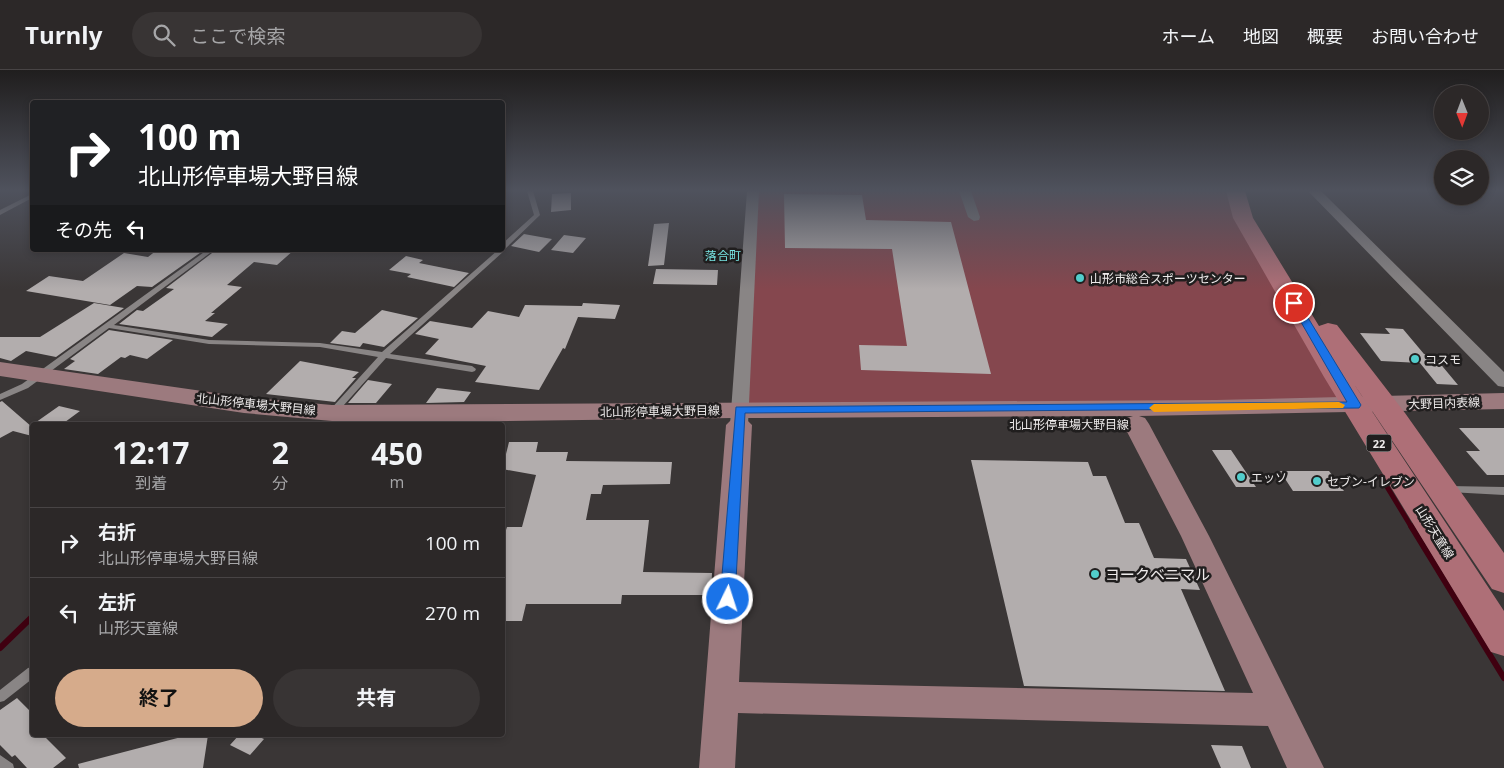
<!DOCTYPE html>
<html lang="ja">
<meta charset="utf-8">
<style>
:root{--surface:#2c2828;--page:#383434;--text:#f1f3f6;--muted:#a6a6a8;--line:#484445;--accent:#d6ab8b}
body{margin:0;font-family:"Open Sans","Noto Sans JP",sans-serif;background:var(--page);color:var(--text);height:100vh;display:flex;flex-direction:column;font-size:19px;white-space:nowrap}
*{box-sizing:border-box;margin:0}
p{font-size:16px;color:var(--muted)}
.icon{flex:none;width:28px;height:28px;fill:none;stroke:currentColor;stroke-width:2;stroke-linecap:round;stroke-linejoin:round}
.map{position:relative;flex:1;overflow:hidden}
.details{position:absolute;left:30px;top:352px;width:475px;height:315px;display:flex;flex-direction:column;background:var(--surface);border-radius:5px;box-shadow:0 2px 8px #0003,0 0 0 1px var(--line)}
.details>*{flex:none}
.hud{position:absolute;left:30px;top:30px;width:475px;height:152px;border-radius:5px;box-shadow:0 2px 8px #0003,0 0 0 1px var(--line);background:#202124;color:#fff;overflow:hidden}
.needle{width:32px;rotate:179deg}
.controls{position:absolute;left:1434px;top:15px;display:grid;gap:10px}
.controls a{display:grid;place-items:center;width:55px;height:55px;border-radius:50%;background:var(--surface);box-shadow:0 2px 8px #0003,0 0 0 1px var(--line);font-size:25px}
.pin{position:absolute;display:grid;place-items:center;width:42px;height:42px;color:#fff;margin:-21px;border:2px solid #fff;border-radius:50%;box-shadow:0 1px 5px #0007}
.me{position:absolute;width:55px;margin:-28px;rotate:4deg;stroke-linejoin:round;filter:drop-shadow(0 0 4px #0008)}
.turn{display:flex;align-items:center;gap:18px;height:105px;padding:0 25px;font-size:22px}
.turn .icon{width:65px;height:65px;stroke-width:2.5}
.turn b{display:block;font-size:35px;line-height:42px}
.then{display:flex;align-items:center;height:48px;padding:0 25px;background:#0003;gap:10px;font-size:19px}
.eta{display:flex;justify-content:space-evenly;align-items:center;height:85px;text-align:center}
.eta b{font-size:30px;font-weight:700;line-height:35px}
.button{display:flex;gap:10px;margin-top:auto;padding:10px 25px}
.button a{flex:1;height:58px;border-radius:30px;background:var(--accent);color:#111;font-size:20px;font-weight:700;line-height:58px;text-align:center}
.button a+a{background:var(--page);color:var(--text)}
ul{padding:0;list-style:none}
li{display:flex;align-items:center;gap:15px;height:70px;padding:0 25px;border-top:1px solid var(--line)}
li div{flex:1}
li b{display:block;font-size:19px}
li em{font-style:normal}
header{display:flex;align-items:center;gap:30px;box-sizing:border-box;height:70px;padding:0 25px;background:var(--surface);border-bottom:1px solid var(--line)}
header strong{font-size:24px}
nav{display:flex;gap:28px;margin-inline-start:auto;font-size:18px}
.search{width:350px;height:45px;background:var(--page);display:flex;align-items:center;gap:12px;box-sizing:border-box;padding:0 18px;border-radius:28px;color:var(--muted);font-size:19px}
.map>svg:first-child{display:block}
</style>
<header>
<strong>Turnly</strong>
<div class="search"><svg class="icon" aria-label="search" viewBox="0 0 24 24"><circle cx="10" cy="10" r="6"/><path d="M15 15l6 6"/></svg>ここで検索</div>
<nav><a>ホーム</a><a>地図</a><a>概要</a><a>お問い合わせ</a></nav>
</header>
<div class="map">
<svg width="1504" height="698" viewBox="0 0 1504 698">
<rect width="100%" height="100%" fill="#3a3636"/>
<path fill="#85474e" d="M 753,121 L 1235,121 L 1355,335 L 740,340 Z"/>
<g fill="none" stroke-linecap="round" stroke-linejoin="round">
<path stroke="#400010" stroke-width="5" d="M 1381,407 L 1412,458"/>
<path stroke="#400010" stroke-width="6" d="M 1411,456 L 1504,608
M 0,578 L 32,547"/>
</g>
<path fill="#b2adad" d="M 571,123 L 571,140 L 551,142 L 552,124 Z
M 784,124 L 862,125 L 866,150 L 951,152 L 991,304 L 861,300 L 859,275 L 907,276 L 892,179 L 785,178 Z
M 669,153 L 664,195 L 648,196 L 654,154 Z
M 524,164 L 552,169 L 539,182 L 511,176 Z
M 564,165 L 586,168 L 573,183 L 551,180 Z
M 157,180 L 204,180 L 152,217 L 137,216 L 110,235 L 26,221 L 49,206 L 83,211 L 124,183 L 148,187 Z
M 216,180 L 294,180 L 277,195 L 254,192 L 227,215 L 242,217 L 211,243 L 215,243 L 205,251 L 228,254 L 212,267 L 119,254 L 137,240 L 143,241 L 174,219 L 166,218 Z
M 406,186 L 423,190 L 419,193 L 469,203 L 454,217 L 407,207 L 411,204 L 389,200 Z
M 656,199 L 718,200 L 717,215 L 653,214 Z
M 94,233 L 124,238 L 56,287 L 26,281 L 11,291 L 0,288 L 0,267 L 40,267 Z
M 583,233 L 620,235 L 615,249 L 578,247 L 565,279 L 563,278 L 539,320 L 475,312 L 486,296 L 425,284 L 439,269 L 415,264 L 430,251 L 472,258 L 488,241 L 519,247 L 525,235 L 582,236 Z
M 382,240 L 418,248 L 384,277 L 363,273 L 360,277 L 330,273 L 342,261 L 355,263 Z
M 1385,258 L 1403,259 L 1424,284 L 1433,285 L 1458,315 L 1437,314 L 1420,293 L 1381,291 L 1360,263 L 1390,264 Z
M 109,260 L 173,270 L 147,289 L 130,285 L 125,288 L 121,287 L 98,304 L 64,299 L 75,291 L 70,289 Z
M 300,291 L 359,302 L 352,308 L 356,308 L 335,332 L 266,324 Z
M 368,310 L 392,314 L 376,333 L 348,333 Z
M 437,318 L 471,322 L 464,332 L 426,333 Z
M 2,331 L 32,357 L 32,366 L 13,361 L 0,368 L 0,332 Z
M 59,336 L 80,341 L 61,355 L 32,355 Z
M 1459,358 L 1504,358 L 1504,405 L 1487,405 L 1466,381 L 1480,381 Z
M 509,372 L 538,372 L 536,382 L 568,382 L 566,391 L 672,392 L 670,414 L 603,415 L 601,424 L 591,424 L 586,450 L 649,450 L 643,502 L 712,503 L 711,525 L 622,525 L 621,534 L 526,534 L 522,551 L 502,551 L 502,472 L 507,457 L 522,457 L 536,405 L 502,399 L 502,383 L 506,384 Z
M 1212,380 L 1231,380 L 1256,417 L 1236,417 Z
M 971,390 L 1088,392 L 1093,406 L 1106,406 L 1125,453 L 1139,453 L 1154,488 L 1186,489 L 1200,520 L 1181,519 L 1225,621 L 1024,616 Z
M 1280,401 L 1329,401 L 1344,421 L 1293,421 Z
M 17,628 L 32,643 L 32,665 L 43,665 L 66,688 L 53,698 L 27,698 L 15,685 L 12,687 L 0,675 L 0,640 Z
M 189,665 L 208,665 L 203,698 L 79,698 L 78,694 Z
M 239,665 L 255,665 L 264,669 L 250,685 L 230,675 Z
M 1211,675 L 1242,676 L 1251,698 L 1221,698 Z"/>
<g fill="none" stroke-linecap="round" stroke-linejoin="round">
<path fill="#898585" fill-rule="evenodd" d="M 527,121 L 533,121 L 540,145 L 539,146 L 505,179 L 504,181 L 390,284 L 472,296 L 476,299 L 475,301 L 472,302 L 386,288 L 335,345 L 329,345 L 328,343 L 329,341 L 378,287 L 320,277 L 209,274 L 109,258 L 28,318 L 0,330 L 0,324 L 22,314 L 207,180 L 214,180 L 114,255 L 209,270 L 320,273 L 382,282 L 498,180 L 502,180 L 502,174 L 534,145 Z
M 32,124 L 32,128 L 0,145 L 0,140 Z
M 1449,416 L 1504,417 L 1504,425 L 1449,422 L 1446,421 L 1444,419 L 1446,417 Z
M 32,597 L 32,609 L 4,631 L 0,632 L 0,620 L 28,598 Z
M 0,685 L 13,694 L 14,698 L 0,698 Z"/>
<path fill="#898585" fill-rule="evenodd" d="M 747,121 L 759,121 L 748,355 L 745,359 L 733,359 L 730,355 Z
M 959,121 L 971,121 L 980,147 L 979,150 L 974,151 L 968,147 Z
M 1308,121 L 1321,121 L 1504,302 L 1504,317 L 1498,316 Z"/>
<path fill="#9c7a7e" fill-rule="evenodd" d="M 0,292 L 244,327 L 332,335 L 1216,330 L 1504,323 L 1504,339 L 1139,346 L 1145,348 L 1149,354 L 1209,466 L 1324,698 L 1287,698 L 1268,656 L 738,643 L 735,698 L 699,698 L 726,355 L 733,348 L 443,352 L 332,351 L 244,343 L 0,306 ZM 1133,346 L 1127,348 L 1123,354 L 1181,466 L 1253,623 L 739,612 L 752,355 L 745,348 Z"/>
<path fill="#ae6f77" fill-rule="evenodd" d="M 1226,121 L 1245,121 L 1253,148 L 1319,256 L 1328,253 L 1337,255 L 1405,343 L 1504,483 L 1504,523 L 1492,519 L 1354,314 L 1504,541 L 1504,586 L 1491,582 L 1324,307 L 1233,148 Z"/>
</g>
<linearGradient id="sky" x2="0" y2="1"><stop stop-color="#201e1e"/><stop offset="0.55" stop-color="#4f525d"/><stop offset="1" stop-color="#4f525d" stop-opacity="0"/></linearGradient>
<rect width="1504" height="219" fill="url(#sky)"/>
<path fill="#1a73e8" stroke="#114b97" d="M 1294,230 L 1299,233 L 1361,335 L 1359,338 L 745,343 L 735,529 L 732,534 L 723,534 L 720,529 L 736,337 L 1347,332 L 1290,233 Z"/>
<path fill="#f59e0b" d="M 1339,332 L 1345,335 L 1343,338 L 1154,342 L 1149,338 L 1154,334 Z"/>
<g fill="#52cdcc" stroke="#201e1e" stroke-width="2">
<circle cx="1080" cy="208" r="5"/>
<circle cx="1415" cy="289" r="5"/>
<circle cx="1241" cy="407" r="5"/>
<circle cx="1317" cy="411" r="5"/>
<circle cx="1095" cy="504" r="5"/>
</g>
<g text-anchor="middle" dominant-baseline="central" stroke-width="5" stroke-linejoin="round" paint-order="stroke">
<rect fill="#201e1e" stroke="#b0aeae" stroke-width="1" x="1366.5" y="364.5" width="25" height="17" rx="4"/>
<g font-size="11" font-weight="bold" fill="#eeebeb">
<text x="1379" y="373">22</text>
</g>
<g font-size="12" fill="#77e3e2" stroke="#201e1e">
<text x="723" y="185">落合町</text>
</g>
<g font-size="12" fill="#eeebeb" stroke="#201e1e" text-anchor="start">
<text x="1090" y="208">山形市総合スポーツセンター</text>
<text x="1425" y="289">コスモ</text>
<text x="1251" y="407">エッソ</text>
<text x="1327" y="411">セブン-イレブン</text>
</g>
<g font-size="12" fill="#eeebeb" stroke="#201e1e">
<text transform="translate(1444 333) rotate(-2)">大野目内表線</text>
<text transform="translate(256 334) rotate(6)">北山形停車場大野目線</text>
<text transform="translate(660 341) rotate(-1)">北山形停車場大野目線</text>
<text x="1069" y="354">北山形停車場大野目線</text>
<text transform="translate(1435 462) rotate(58)">山形天童線</text>
</g>
<g font-size="15" fill="#eeebeb" stroke="#201e1e" text-anchor="start">
<text x="1105" y="504">ヨークベニマル</text>
</g>
</g>
</svg>
<div class="controls">
<a><svg class="needle" viewBox="-14 -14 28 28"><path d="M0-13l5 13h-10z" fill="#e53935"/><path d="M0 13l5-13h-10z" fill="#a6a6a8"/></svg></a>
<a><svg class="icon" aria-label="layers" viewBox="0 0 24 24"><path d="M12 4l9 5-9 5-9-5zM3 14l9 5 9-5"/></svg></a>
</div>
<div class="pin" style="left:1294px;top:233px;background:#d93025"><svg class="icon" aria-label="arrive" viewBox="0 0 24 24"><path d="M6 21V4h12l-3 4 3 4H6"/></svg></div>
<svg class="me" style="left:728px;top:529px" viewBox="-20 -20 40 40"><circle r="17" fill="#1a73e8" stroke="#fff" stroke-width="3"/><path d="M0-11L8 9 0 5-8 9z" fill="#fff"/></svg>
<div class="hud">
<div class="turn"><svg class="icon" aria-label="right" viewBox="0 0 24 24"><path d="M7 20v-9h11M14 6l5 5-5 5"/></svg><div><b>100 m</b>北山形停車場大野目線</div></div>
<div class="then">その先<svg class="icon" aria-label="left" viewBox="0 0 24 24"><path d="M17 20v-9H6M10 6l-5 5 5 5"/></svg></div>
</div>
<section class="details">
<div class="eta">
<div><b>12:17</b><p>到着</p></div>
<div><b>2</b><p>分</p></div>
<div><b>450</b><p>m</p></div>
</div>
<ul>
<li><svg class="icon" aria-label="right" viewBox="0 0 24 24"><path d="M7 20v-9h11M14 6l5 5-5 5"/></svg><div><b>右折</b><p>北山形停車場大野目線</p></div><em>100 m</em></li>
<li><svg class="icon" aria-label="left" viewBox="0 0 24 24"><path d="M17 20v-9H6M10 6l-5 5 5 5"/></svg><div><b>左折</b><p>山形天童線</p></div><em>270 m</em></li>
</ul>
<div class="button"><a>終了</a><a>共有</a></div>
</section>
</div>
